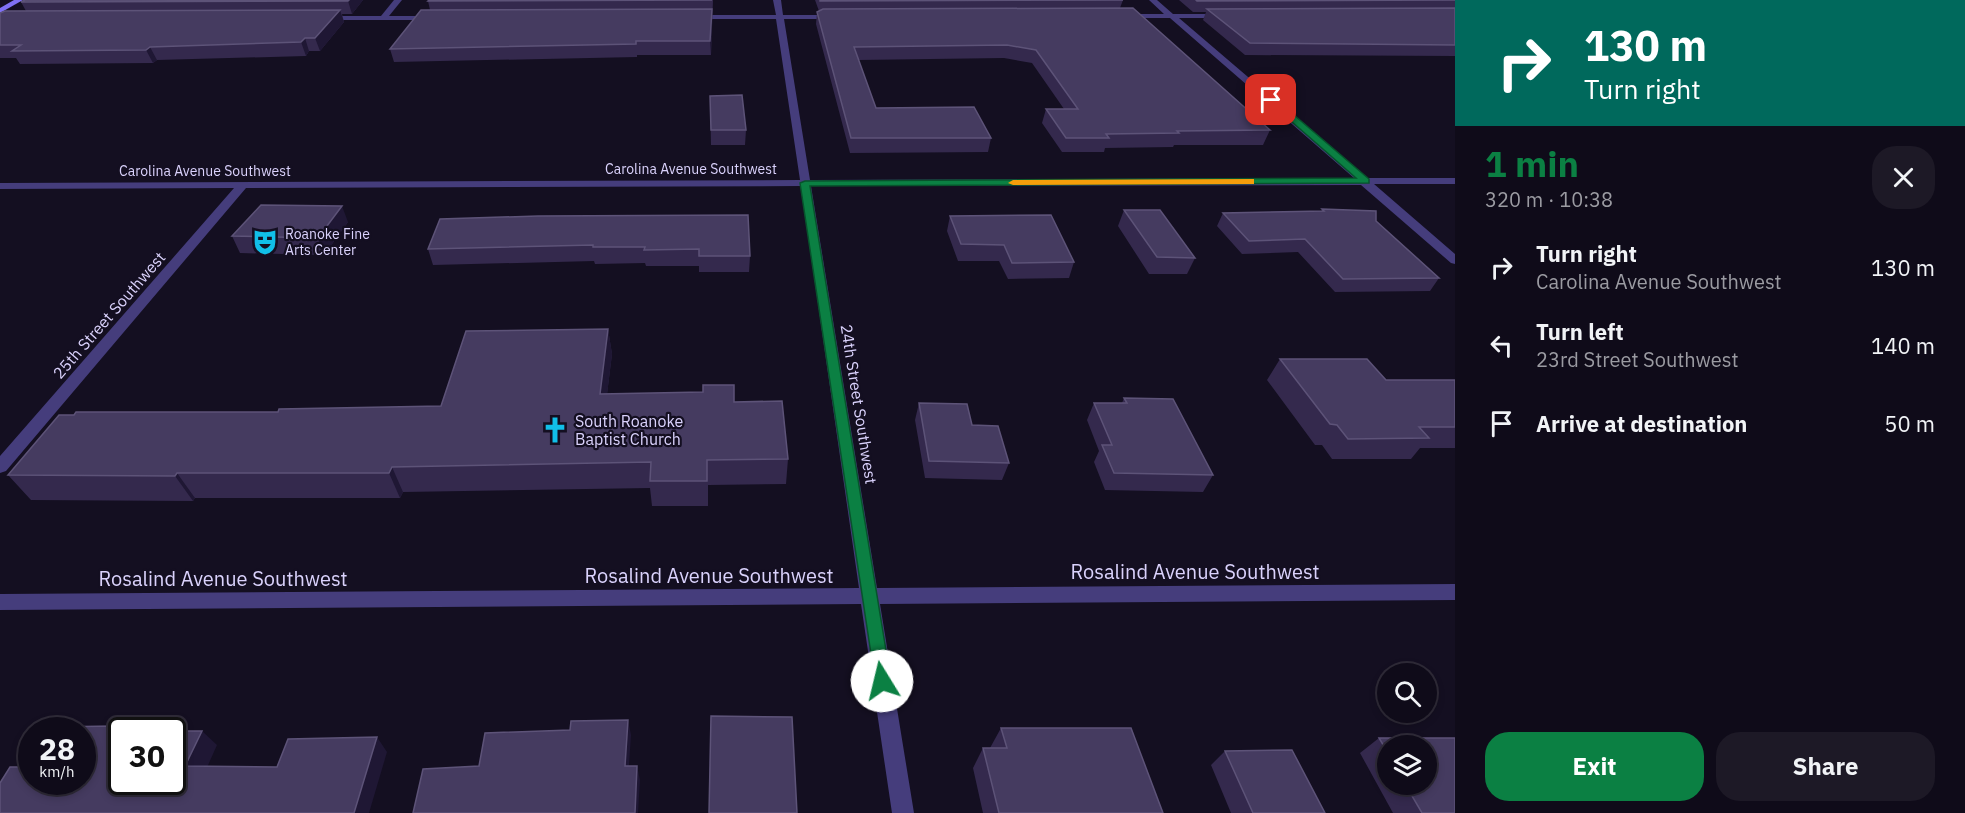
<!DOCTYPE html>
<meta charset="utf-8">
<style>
:root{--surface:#0f0b19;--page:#1d1926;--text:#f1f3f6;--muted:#9b9ba2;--line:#2f2b38;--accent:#0b8043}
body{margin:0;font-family:"IBM Plex Sans",sans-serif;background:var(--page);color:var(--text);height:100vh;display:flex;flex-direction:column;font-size:22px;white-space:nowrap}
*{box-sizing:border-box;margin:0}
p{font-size:20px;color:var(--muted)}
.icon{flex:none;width:33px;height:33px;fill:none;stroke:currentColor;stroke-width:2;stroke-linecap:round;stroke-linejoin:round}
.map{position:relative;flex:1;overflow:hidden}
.side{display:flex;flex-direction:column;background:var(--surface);width:510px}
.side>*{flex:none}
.banner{background:#00695c;color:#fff;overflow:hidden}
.fabs{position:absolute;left:1377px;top:663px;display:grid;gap:12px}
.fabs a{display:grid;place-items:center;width:60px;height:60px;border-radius:50%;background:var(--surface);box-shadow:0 3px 9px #0003,0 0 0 2px var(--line);font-size:30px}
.speed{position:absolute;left:18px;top:717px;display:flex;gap:12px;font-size:30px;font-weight:700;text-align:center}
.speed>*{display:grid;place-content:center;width:78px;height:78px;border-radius:50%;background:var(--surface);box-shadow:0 3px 9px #0003,0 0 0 2px var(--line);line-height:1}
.speed small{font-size:15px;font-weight:400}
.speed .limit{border:3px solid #111;border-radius:9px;background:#fff;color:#111}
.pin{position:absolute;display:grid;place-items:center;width:51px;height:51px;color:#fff;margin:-26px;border-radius:12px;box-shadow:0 3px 9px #0006}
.me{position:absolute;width:66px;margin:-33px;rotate:351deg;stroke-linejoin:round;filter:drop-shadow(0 0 4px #0008)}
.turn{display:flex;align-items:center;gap:21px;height:126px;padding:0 30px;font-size:27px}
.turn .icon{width:78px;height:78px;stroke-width:2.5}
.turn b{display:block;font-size:42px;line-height:51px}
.round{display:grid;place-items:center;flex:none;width:63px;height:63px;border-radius:24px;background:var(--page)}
.headline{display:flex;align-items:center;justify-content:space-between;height:102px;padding:0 30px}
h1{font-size:36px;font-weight:700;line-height:45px;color:var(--accent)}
.cta{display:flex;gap:12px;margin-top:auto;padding:12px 30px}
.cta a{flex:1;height:69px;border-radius:24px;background:var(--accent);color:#fff;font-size:24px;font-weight:700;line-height:69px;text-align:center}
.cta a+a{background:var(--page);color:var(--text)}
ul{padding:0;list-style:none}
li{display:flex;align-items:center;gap:18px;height:78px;padding:0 30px}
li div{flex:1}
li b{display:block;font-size:22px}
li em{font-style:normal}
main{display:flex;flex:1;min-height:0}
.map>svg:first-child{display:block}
</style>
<main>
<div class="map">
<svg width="1455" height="813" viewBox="0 0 1455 813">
<rect width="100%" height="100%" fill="#140f21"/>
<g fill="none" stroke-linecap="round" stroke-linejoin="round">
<path fill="#453d7c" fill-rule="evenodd" d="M 394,0 L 402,0 L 389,16 L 435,16 L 439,18 L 435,20 L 324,20 L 320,18 L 324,16 L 381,16 Z
M 773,0 L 781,0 L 783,15 L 837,15 L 841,17 L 837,19 L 784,19 L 810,180 L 1354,178 L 1170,18 L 1122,18 L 1118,16 L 1122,14 L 1164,14 L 1149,0 L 1157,0 L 1173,14 L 1227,14 L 1224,18 L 1179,18 L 1366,178 L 1455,178 L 1455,184 L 1374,184 L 1455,254 L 1455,264 L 1451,263 L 1361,185 L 811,186 L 877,588 L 1455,584 L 1455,600 L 880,604 L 914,813 L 892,813 L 861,604 L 0,610 L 0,594 L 859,588 L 801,186 L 246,188 L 6,471 L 0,473 L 0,456 L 234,188 L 0,189 L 0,183 L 800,180 L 776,19 L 693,19 L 689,17 L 693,15 L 776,15 Z"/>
<path fill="#7f70f4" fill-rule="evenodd" d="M 14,0 L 23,0 L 0,13 L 0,8 Z"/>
</g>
<path fill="#34294d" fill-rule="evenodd" d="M 25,0 L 363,0 L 352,14 L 342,14 L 344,22 L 320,51 L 309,51 L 306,56 L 157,60 L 153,63 L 20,64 L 16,58 L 0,58 L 0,13 L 26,11 L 21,2 Z
M 713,0 L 711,55 L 637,55 L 637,57 L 394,62 L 390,49 L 430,10 L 428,1 Z
M 815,0 L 1123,0 L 1120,8 L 1270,130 L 1263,145 L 1174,145 L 1173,147 L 1105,148 L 1104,152 L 1062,152 L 1042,123 L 1046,109 L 1064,109 L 1032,63 L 1004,58 L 858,60 L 876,108 L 991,138 L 988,152 L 850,153 L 816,24 L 817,12 L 819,11 Z
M 1179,0 L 1455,0 L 1455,56 L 1245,55 L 1203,20 L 1206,12 L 1193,12 Z
M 710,96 L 746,130 L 745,145 L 711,145 Z
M 1322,209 L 1376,221 L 1439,278 L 1430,291 L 1335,292 L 1298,252 L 1242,254 L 1217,226 L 1223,213 L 1321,212 Z
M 1124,210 L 1195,258 L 1187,274 L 1149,274 L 1118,226 Z
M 538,216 L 750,256 L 749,272 L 699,272 L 699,266 L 646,266 L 645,263 L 595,264 L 594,261 L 433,265 L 428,249 Z
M 950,216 L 1074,262 L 1069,278 L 1008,279 L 999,261 L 958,261 L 947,231 Z
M 348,222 L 324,255 L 240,253 L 232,236 Z
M 608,329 L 612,354 L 607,394 L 734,402 L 788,459 L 786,484 L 708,485 L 708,506 L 652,506 L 650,488 L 403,492 L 400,498 L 195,498 L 193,501 L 31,500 L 8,475 L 278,412 L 441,406 Z
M 1280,359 L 1386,380 L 1455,380 L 1455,448 L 1420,448 L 1411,459 L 1332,459 L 1322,445 L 1315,445 L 1267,380 Z
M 1124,398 L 1213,475 L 1203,492 L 1105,490 L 1094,462 L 1099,451 L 1087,420 L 1094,403 L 1122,403 Z
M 919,403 L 1009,463 L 1002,480 L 925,478 L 915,420 Z
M 1001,728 L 1163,813 L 983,813 L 973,768 L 983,748 L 990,748 Z
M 1379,738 L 1455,738 L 1455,813 L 1393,813 L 1360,753 ZM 1388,746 L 1426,746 L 1426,784 L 1388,784 Z
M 1225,751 L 1325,813 L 1231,813 L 1211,765 Z"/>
<path fill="#1f1734" d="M 349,0 L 363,0 L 352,14 L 348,1 Z
M 712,9 L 712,21 L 711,55 L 710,41 Z
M 340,10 L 344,22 L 320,51 L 315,38 Z
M 305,38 L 309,51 L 306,56 L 301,42 Z
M 150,47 L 157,60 L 153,63 L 146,50 Z
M 342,206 L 348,222 L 324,255 L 318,238 Z
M 608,329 L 612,354 L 604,419 L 600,394 Z
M 392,467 L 403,492 L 400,498 L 389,473 Z
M 177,473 L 195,498 L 193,501 L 175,476 Z
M 628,720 L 631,735 L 628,780 L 625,766 Z
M 112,726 L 122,734 L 110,731 Z
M 202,731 L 217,745 L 201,781 L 185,766 Z
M 377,737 L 387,752 L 369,813 L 354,813 Z
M 637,766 L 640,780 L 638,813 L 635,813 Z"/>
<path fill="#453b60" stroke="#5d5378" stroke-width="1.5" d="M 25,0 L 349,0 L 348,1 L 21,2 Z
M 429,0 L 712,0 L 428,1 Z
M 820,0 L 1123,0 L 820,1 Z
M 1196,0 L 1455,0 L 1197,1 Z
M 1133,8 L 1270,130 L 1177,131 L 1179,133 L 1106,134 L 1109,138 L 1066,138 L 1046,109 L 1078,109 L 1036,50 L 1007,45 L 854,47 L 876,108 L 974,107 L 991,138 L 851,138 L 817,12 L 823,9 Z
M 1455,8 L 1455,45 L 1250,43 L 1207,9 Z
M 712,9 L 710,41 L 636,41 L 636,44 L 390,49 L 421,10 Z
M 340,10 L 315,38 L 305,38 L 301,42 L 150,47 L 146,50 L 12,51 L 21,45 L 0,45 L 0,13 L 5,11 Z
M 742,95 L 746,130 L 711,130 L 710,96 Z
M 261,205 L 342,206 L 318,238 L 232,236 Z
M 1322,209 L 1376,211 L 1376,221 L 1439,278 L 1343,279 L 1305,239 L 1249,241 L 1223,213 L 1324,211 Z
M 1124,210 L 1160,210 L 1195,258 L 1157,257 Z
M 748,215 L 750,256 L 699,256 L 699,249 L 644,250 L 645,247 L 593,247 L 593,245 L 428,249 L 440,219 L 538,216 Z
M 1051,215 L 1074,262 L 1012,263 L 1004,245 L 961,244 L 950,216 Z
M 608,329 L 600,394 L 703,392 L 703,385 L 734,385 L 734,402 L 782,401 L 788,459 L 707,460 L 707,481 L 650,481 L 651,462 L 392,467 L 389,473 L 177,473 L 175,476 L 8,475 L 59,415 L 74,415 L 76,412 L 278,412 L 279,409 L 441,406 L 466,331 Z
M 1280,359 L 1367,359 L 1386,380 L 1455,380 L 1455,427 L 1419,427 L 1429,438 L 1348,439 L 1337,425 L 1330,424 Z
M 1124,398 L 1173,399 L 1213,475 L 1114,473 L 1102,445 L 1112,445 L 1094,403 L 1127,403 Z
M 919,403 L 967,404 L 972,425 L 998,426 L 1009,463 L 929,461 Z
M 711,716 L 792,717 L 797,813 L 709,813 Z
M 628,720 L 625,766 L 637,766 L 635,813 L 413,813 L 423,769 L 479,766 L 485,733 L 570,730 L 571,721 Z
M 112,726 L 110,731 L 122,731 L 122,782 L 172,782 L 172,731 L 202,731 L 185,766 L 277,767 L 288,739 L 377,737 L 354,813 L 0,813 L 0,783 L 10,767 L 28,767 L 32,762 L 32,782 L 82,782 L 82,730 L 50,730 L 53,727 Z
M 1001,728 L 1131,728 L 1163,813 L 999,813 L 983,748 L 1007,748 Z
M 1379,738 L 1455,738 L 1455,813 L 1422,813 L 1405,784 L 1426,784 L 1426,746 L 1388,746 L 1388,753 Z
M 1292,750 L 1325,813 L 1253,813 L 1225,751 Z"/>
<path fill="#0b8043" stroke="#07532c" stroke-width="1.5" d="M 1268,98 L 1274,98 L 1369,179 L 1369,183 L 810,186 L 891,681 L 889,687 L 882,689 L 876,687 L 800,183 L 805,181 L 1356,178 L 1268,101 Z"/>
<path fill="#f59e0b" d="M 1250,179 L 1254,179 L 1254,184 L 1013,185 L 1008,183 L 1013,180 Z"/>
<defs>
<g id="theatre-bare" transform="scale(2.07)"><path d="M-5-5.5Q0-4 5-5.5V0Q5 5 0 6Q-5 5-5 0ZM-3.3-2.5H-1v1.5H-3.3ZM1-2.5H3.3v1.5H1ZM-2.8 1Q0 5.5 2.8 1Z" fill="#11bfe8" stroke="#140f21" stroke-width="2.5" paint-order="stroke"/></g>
<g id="church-bare" transform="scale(2.07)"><path d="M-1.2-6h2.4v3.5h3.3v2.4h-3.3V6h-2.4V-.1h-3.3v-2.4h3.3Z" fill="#11bfe8" stroke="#140f21" stroke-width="2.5" paint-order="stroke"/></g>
</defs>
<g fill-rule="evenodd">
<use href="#theatre-bare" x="265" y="242"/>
<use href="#church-bare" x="555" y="430"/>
</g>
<g text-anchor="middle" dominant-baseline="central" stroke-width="4.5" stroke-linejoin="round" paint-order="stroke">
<g font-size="14" fill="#dad2fc" stroke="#140f21">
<text x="691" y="169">Carolina Avenue Southwest</text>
<text x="205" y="171">Carolina Avenue Southwest</text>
</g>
<g font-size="14" fill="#dad2fc" stroke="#140f21" text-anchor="start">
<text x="285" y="234">Roanoke Fine<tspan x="285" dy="16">Arts Center</tspan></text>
</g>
<g font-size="16" fill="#dad2fc" stroke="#140f21">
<text transform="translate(109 315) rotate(-49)">25th Street Southwest</text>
<text transform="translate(859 404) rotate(81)">24th Street Southwest</text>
</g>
<g font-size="16" fill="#dad2fc" stroke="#140f21" text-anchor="start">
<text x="575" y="421">South Roanoke<tspan x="575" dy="18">Baptist Church</tspan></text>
</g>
<g font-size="20" fill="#dad2fc" stroke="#140f21">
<text x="1195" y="571">Rosalind Avenue Southwest</text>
<text x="709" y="575">Rosalind Avenue Southwest</text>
<text x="223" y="578">Rosalind Avenue Southwest</text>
</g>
</g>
</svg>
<div class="fabs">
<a><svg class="icon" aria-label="search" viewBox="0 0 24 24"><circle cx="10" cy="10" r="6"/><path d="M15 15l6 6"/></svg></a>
<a><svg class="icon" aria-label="layers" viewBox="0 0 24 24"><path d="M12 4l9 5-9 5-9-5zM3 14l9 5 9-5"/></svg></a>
</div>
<div class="speed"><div>28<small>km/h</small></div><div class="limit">30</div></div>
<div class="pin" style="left:1271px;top:100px;background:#d93025"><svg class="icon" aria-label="arrive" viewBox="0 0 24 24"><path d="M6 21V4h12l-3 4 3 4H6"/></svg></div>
<svg class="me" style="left:882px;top:681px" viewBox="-20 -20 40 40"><circle r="19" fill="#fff"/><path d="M0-13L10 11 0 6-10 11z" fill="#0b8043"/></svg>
</div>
<section class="side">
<div class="banner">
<div class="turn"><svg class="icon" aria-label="right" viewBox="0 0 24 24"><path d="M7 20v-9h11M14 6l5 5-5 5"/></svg><div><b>130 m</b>Turn right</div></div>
</div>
<div class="headline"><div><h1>1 min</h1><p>320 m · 10:38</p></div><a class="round"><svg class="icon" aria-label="close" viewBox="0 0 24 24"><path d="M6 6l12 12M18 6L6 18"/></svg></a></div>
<ul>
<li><svg class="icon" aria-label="right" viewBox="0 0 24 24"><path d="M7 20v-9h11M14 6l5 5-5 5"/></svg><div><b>Turn right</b><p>Carolina Avenue Southwest</p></div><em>130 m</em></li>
<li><svg class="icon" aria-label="left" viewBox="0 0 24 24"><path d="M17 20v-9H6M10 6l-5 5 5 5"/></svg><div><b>Turn left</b><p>23rd Street Southwest</p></div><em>140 m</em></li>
<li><svg class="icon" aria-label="arrive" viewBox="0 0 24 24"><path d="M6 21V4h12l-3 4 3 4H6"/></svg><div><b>Arrive at destination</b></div><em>50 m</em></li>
</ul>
<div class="cta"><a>Exit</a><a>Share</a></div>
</section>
</main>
